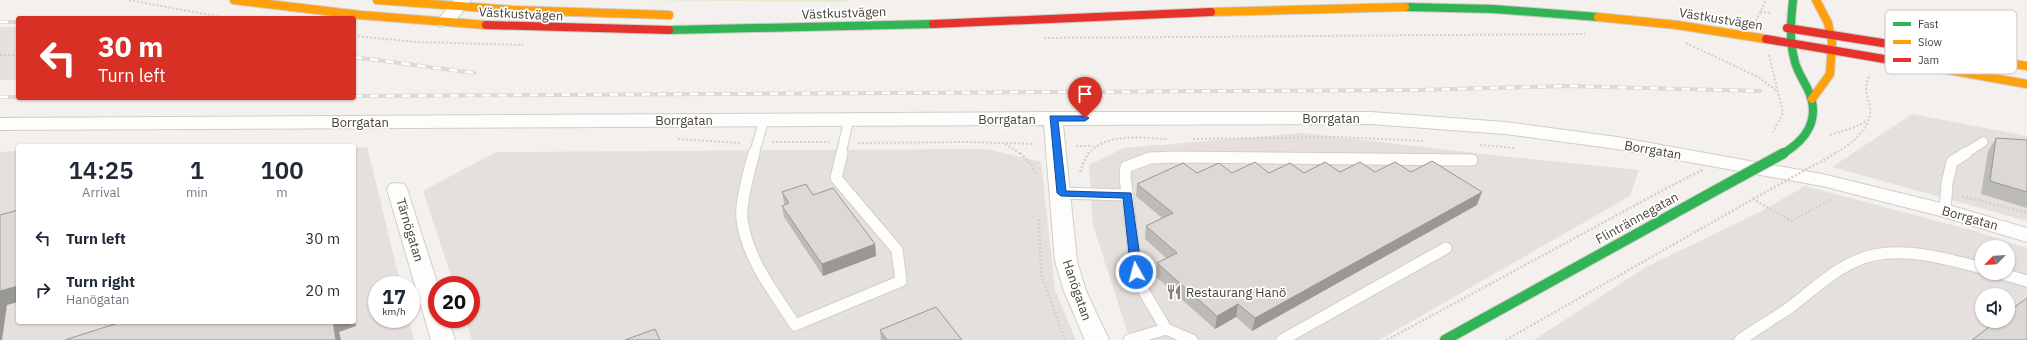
<!DOCTYPE html>
<meta charset="utf-8">
<style>
:root{--surface:#fff;--page:#f2f2f3;--text:#1f2937;--muted:#747a83}
body{margin:0;font-family:"IBM Plex Sans",sans-serif;background:var(--page);color:var(--text);height:100vh;display:flex;flex-direction:column;font-size:15px;white-space:nowrap}
*{box-sizing:border-box;margin:0}
p{font-size:13px;color:var(--muted)}
.icon{flex:none;width:22px;height:22px;fill:none;stroke:currentColor;stroke-width:2;stroke-linecap:round;stroke-linejoin:round}
.map{position:relative;flex:1;overflow:hidden}
.side{position:absolute;left:16px;top:144px;width:340px;height:180px;display:flex;flex-direction:column;background:var(--surface);border-radius:4px;box-shadow:0 1px 3px #0004}
.side>*{flex:none}
.hud{position:absolute;left:16px;top:16px;width:340px;height:84px;border-radius:4px;box-shadow:0 1px 3px #0004;background:#d93025;color:#fff;overflow:hidden}
.needle{width:26px;rotate:246deg}
.fabs{position:absolute;left:1975px;top:240px;display:grid;gap:8px}
.fabs a{display:grid;place-items:center;width:40px;height:40px;border-radius:50%;background:var(--surface);box-shadow:0 1px 3px #0004;font-size:20px}
.speed{position:absolute;left:368px;top:276px;display:flex;gap:8px;font-size:20px;font-weight:700;text-align:center}
.speed>*{display:grid;place-content:center;width:52px;height:52px;border-radius:50%;background:var(--surface);box-shadow:0 1px 3px #0004;line-height:1}
.speed small{font-size:10px;font-weight:400}
.speed .limit{border:6px solid #d22;background:#fff;color:#111}
.pin{position:absolute;display:grid;place-items:center;width:34px;height:34px;color:#fff;margin:-41px -17px;border-radius:50% 50% 50% 0;rotate:-45deg;box-shadow:0 0 4px #0007}
.pin .icon{rotate:45deg}
.me{position:absolute;width:44px;margin:-22px;rotate:353deg;stroke-linejoin:round;filter:drop-shadow(0 0 3px #0008)}
.turn{display:flex;align-items:center;gap:14px;height:84px;padding:0 16px;font-size:18px}
.turn .icon{width:52px;height:52px;stroke-width:2.5}
.turn b{display:block;font-size:28px;line-height:34px}
.eta{display:flex;justify-content:space-evenly;align-items:center;height:68px;text-align:center}
.eta b{font-size:24px;font-weight:600;line-height:28px}
ul{padding:0;list-style:none}
li{display:flex;align-items:center;gap:12px;height:52px;padding:0 16px}
li div{flex:1}
li b{display:block;font-size:15px}
li em{font-style:normal}
.map>svg:first-child{display:block}
</style>
<div class="map">
<svg width="2027" height="340" viewBox="0 0 2027 340">
<rect width="100%" height="100%" fill="#f3f0ed"/>
<path fill="#e5e0dd" fill-rule="evenodd" d="M 1912,114 L 2027,136 L 2027,221 L 1832,167 Z
M 1302,133 L 1501,156 L 1639,170 L 1630,196 L 1379,340 L 1130,340 L 1093,225 L 1089,165 L 1124,148 Z
M 367,147 L 401,285 L 377,285 L 377,319 L 409,319 L 414,340 L 0,340 L 0,152 L 18,151 L 18,322 L 354,322 L 354,148 Z
M 987,149 L 1041,162 L 1055,290 L 1076,340 L 472,340 L 465,319 L 471,319 L 471,285 L 454,285 L 423,191 L 496,152 Z
M 1805,186 L 1975,231 L 2027,248 L 2027,340 L 1534,340 L 1646,267 L 1762,211 ZM 1982,247 L 2008,247 L 2008,273 L 1982,273 ZM 1982,295 L 2008,295 L 2008,321 L 1982,321 Z"/>
<path fill="#e1ebce" d="M 617,0 L 848,0 L 847,2 Z"/>
<path fill="#e5e1de" d="M 0,27 L 18,27 L 18,80 L 0,80 Z"/>
<g fill="none" stroke-linecap="round" stroke-linejoin="round">
<g stroke="#d1ceca" stroke-width="11">
<path id="lane-far1" d="M 754,154 L 764,120
M 841,154 L 849,119
M 1964,154 L 1983,142"/>
</g>
<g stroke="#d1ceca" stroke-width="13">
<path id="lane" d="M 754,153 C 750,167 740,205 742,219 C 747,259 774,292 795,325 L 901,281 L 897,250 L 836,178 L 842,153
M 1061,193 L 1127,195
M 1945,211 L 1947,183 L 1952,162 L 1966,153
M 1136,273 L 1125,176 L 1126,167 L 1150,158 L 1175,157 L 1472,160
M 1999,273 L 2027,281
M 1139,283 L 1166,329
M 1129,340 L 1166,329 L 1192,340
M 1282,340 L 1446,248
M 1740,340 C 1756,329 1773,319 1789,308 C 1815,289 1840,262 1874,255 C 1910,248 1947,259 1982,268"/>
</g>
<g stroke="#d1ceca" stroke-width="2">
<path id="street" d="M 454,0 L 471,0 C 463,11 453,29 438,26 L 436,22 Z
M 1053,112 L 1371,112 L 1505,122 L 1617,137 L 1822,174 L 1945,204 L 2027,228 L 2027,242 L 1940,216 L 1822,186 L 1617,149 L 1505,134 L 1371,124 L 1063,125 L 1077,261 L 1086,291 L 1109,340 L 1085,340 L 1064,291 L 1055,261 L 1044,125 L 0,130 L 0,118 Z
M 397,183 L 404,184 L 407,189 L 438,285 L 437,319 L 448,319 L 455,340 L 431,340 L 387,189 L 390,184 Z"/>
</g>
<g stroke="#d1cdc4" stroke-width="10">
<path id="fast-far1" d="M 1405,7 L 1493,9 L 1598,17
M 669,30 L 933,24
M 1784,153 C 1807,139 1820,119 1809,92 C 1804,80 1796,71 1794,58 C 1789,39 1791,19 1793,0"/>
</g>
<g stroke="#d1cdc4" stroke-width="12">
<path id="fast" d="M 1445,340 L 1718,189"/>
</g>
<g stroke="#d1cdc4" stroke-width="10">
<path id="slow" d="M 234,0 L 360,15 L 486,25
M 377,0 L 512,10 L 669,15
M 1211,12 L 1405,7
M 1598,17 L 1677,25 L 1766,39
M 1972,57 L 2027,66
M 1943,69 L 2027,84
M 1812,99 L 1830,74 L 1832,42 L 1828,23 L 1816,0"/>
</g>
<g stroke="#d1cdc4" stroke-width="10">
<path id="jam" d="M 933,24 L 1211,12
M 486,25 L 669,30
M 1787,28 L 1972,57
M 1766,39 L 1943,69"/>
</g>
<path stroke="#d3d0cb" stroke-width="2" stroke-dasharray="2 2" stroke-linecap="butt" d="M 129,0 L 227,18
M 1760,12 L 1772,13
M 1756,21 L 1766,0
M 354,36 L 417,42 L 523,45
M 1044,38 L 1585,34
M 1686,43 L 1758,77 L 1777,91
M 0,55 L 18,55
M 1769,55 L 1783,113 L 1773,132
M 1830,135 L 1855,127 L 1868,120
M 678,139 L 741,143
M 1193,139 L 1338,137 L 1425,141
M 772,142 L 829,142
M 858,143 L 965,142 L 1035,144
M 1005,144 L 1021,154
M 1480,145 L 1515,148
M 1076,146 L 1093,146
M 1088,154 C 1106,132 1143,138 1168,139
M 1834,154 C 1850,145 1873,128 1870,107 C 1867,91 1863,90 1870,74"/>
<path stroke="#d3d0cb" stroke-width="2.5" stroke-dasharray="2 2" stroke-linecap="butt" d="M 1020,153 L 1031,164 L 1036,174
M 1820,162 L 1836,153
M 1080,172 L 1085,159 L 1089,153
M 1962,196 L 2027,213
M 1039,219 L 1041,274 L 1065,340
M 1387,340 L 1665,189
M 1506,340 L 1753,199 L 1791,221 L 1831,200"/>
<use href="#lane-far1" stroke="#fdfdfc" stroke-width="9"/>
<use href="#lane" stroke="#fdfdfc" stroke-width="11"/>
<use href="#street" fill="#fdfdfc" fill-rule="evenodd"/>
<use href="#fast-far1" stroke="#30b455" stroke-width="8"/>
<use href="#fast" stroke="#30b455" stroke-width="10"/>
<use href="#slow" stroke="#ff9f0a" stroke-width="8"/>
<use href="#jam" stroke="#e5322d" stroke-width="8"/>
<g stroke="#dadad9" stroke-width="4">
<path id="rail" d="M 0,22 L 18,22
M 354,57 L 474,73
M 354,96 L 1419,90 L 1567,86 L 1760,91
M 0,97 L 18,97"/>
</g>
<use href="#rail" stroke="#fff" stroke-width="2.5" stroke-dasharray="8" stroke-linecap="butt"/>
<g stroke="#d1cdc4" stroke-width="10" stroke-linecap="butt">
<path id="fast-bridge-far1" d="M 1782,154 L 1784,153"/>
</g>
<g stroke="#d1cdc4" stroke-width="12" stroke-linecap="butt">
<path id="fast-bridge" d="M 1718,189 L 1784,153"/>
</g>
<path stroke="#d3d0cb" stroke-width="2.5" stroke-dasharray="2 2" stroke-linecap="butt" d="M 1665,189 L 1704,169
M 1753,199 L 1818,163"/>
<use href="#fast-bridge-far1" stroke="#30b455" stroke-width="8"/>
<use href="#fast-bridge" stroke="#30b455" stroke-width="10"/>
</g>
<path fill="#bdbbb7" d="M 1996,138 L 2027,140 L 2027,208 L 1981,194 L 1988,151 Z
M 1340,172 L 1411,172 L 1477,205 L 1252,331 L 1236,317 L 1215,329 L 1155,276 L 1157,263 L 1166,258 L 1145,239 L 1146,226 L 1162,218 L 1136,196 L 1137,184 L 1197,173 Z
M 782,192 L 813,195 L 875,244 L 876,256 L 823,276 L 784,217 L 782,206 L 785,205 L 784,203 Z
M 880,330 L 962,340 L 881,340 Z"/>
<path fill="#9a9895" d="M 1482,192 L 1477,205 L 1252,331 L 1255,318 Z
M 875,244 L 876,256 L 823,276 L 822,264 Z
M 18,286 L 18,302 L 7,305 L 2,340 L 0,340 L 0,291 Z
M 1238,304 L 1236,317 L 1215,329 L 1217,316 Z
M 354,315 L 356,326 L 339,332 L 341,340 L 336,340 L 333,322 L 354,322 Z"/>
<path fill="#dcd9d5" stroke="#9a9895" d="M 1996,138 L 2027,140 L 2027,192 L 1990,181 Z
M 1432,161 L 1482,192 L 1255,318 L 1238,304 L 1217,316 L 1157,263 L 1177,253 L 1146,226 L 1173,213 L 1137,184 L 1183,163 L 1197,173 L 1219,163 L 1232,173 L 1255,162 L 1269,173 L 1290,163 L 1304,173 L 1325,162 L 1340,172 L 1360,162 L 1375,172 L 1395,162 L 1411,172 Z
M 806,184 L 813,195 L 833,188 L 875,244 L 822,264 L 782,206 L 789,203 L 782,192 Z
M 18,210 L 18,286 L 0,291 L 0,215 Z
M 2027,298 L 2027,340 L 1972,340 L 1997,321 L 2008,321 L 2008,312 Z
M 936,307 L 962,340 L 887,340 L 880,330 Z
M 121,322 L 333,322 L 336,340 L 65,340 Z
M 655,329 L 660,340 L 625,340 Z"/>
<path fill="#1a73e8" stroke="#114b97" d="M 1050,116 L 1085,116 L 1089,118 L 1085,121 L 1058,121 L 1066,191 L 1131,193 L 1142,272 L 1140,275 L 1136,276 L 1131,272 L 1123,198 L 1061,196 L 1057,193 Z"/>
<defs>
<g id="restaurant-bare" transform="scale(1.2)"><path d="M-5-6h1v4h1v-4h1v4h1v-4h1v5L-1.5 .5V6h-2V.5L-5-1ZM5-6V6H3V1.5H1.5Q1.5-4 5-6Z" fill="#847f78" stroke="#fff" stroke-width="2.5" paint-order="stroke"/></g>
</defs>
<g fill-rule="evenodd">
<use href="#restaurant-bare" x="1174" y="292"/>
</g>
<g text-anchor="middle" dominant-baseline="central" stroke-width="3.5" stroke-linejoin="round" paint-order="stroke">
<g font-size="13" fill="#494239" stroke="#fff">
<text transform="translate(844 13) rotate(-2)">Västkustvägen</text>
<text transform="translate(521 14) rotate(3)">Västkustvägen</text>
<text transform="translate(1721 19) rotate(9)">Västkustvägen</text>
<text x="1331" y="118">Borrgatan</text>
<text x="1007" y="119">Borrgatan</text>
<text x="684" y="120">Borrgatan</text>
<text x="360" y="122">Borrgatan</text>
<text transform="translate(1653 150) rotate(10)">Borrgatan</text>
<text transform="translate(1637 218) rotate(-29)">Flintrännegatan</text>
<text transform="translate(1970 218) rotate(16)">Borrgatan</text>
<text transform="translate(410 230) rotate(73)">Tärnögatan</text>
<text transform="translate(1077 290) rotate(71)">Hanögatan</text>
</g>
<g font-size="13" fill="#494239" stroke="#fff" text-anchor="start">
<text x="1186" y="292">Restaurang Hanö</text>
</g>
</g>
<rect x="1885" y="10" width="132" height="64" rx="6" fill="#fff" stroke="#c8c6c4" stroke-width="1"/>
<rect x="1893" y="22" width="18" height="4" fill="#30b455"/>
<rect x="1893" y="40" width="18" height="4" fill="#ff9f0a"/>
<rect x="1893" y="58" width="18" height="4" fill="#e5322d"/>
<g font-size="11" fill="#494239">
<text x="1918" y="28">Fast</text>
<text x="1918" y="46">Slow</text>
<text x="1918" y="64">Jam</text>
</g>
</svg>
<div class="fabs">
<a><svg class="needle" viewBox="-14 -14 28 28"><path d="M0-13l5 13h-10z" fill="#e53935"/><path d="M0 13l5-13h-10z" fill="#747a83"/></svg></a>
<a><svg class="icon" aria-label="sound" viewBox="0 0 24 24"><path d="M4 9h4l5-4v14l-5-4H4zM17 9q2 3 0 6"/></svg></a>
</div>
<div class="speed"><div>17<small>km/h</small></div><div class="limit">20</div></div>
<div class="pin" style="left:1085px;top:118px;background:#d93025"><svg class="icon" aria-label="arrive" viewBox="0 0 24 24"><path d="M6 21V4h12l-3 4 3 4H6"/></svg></div>
<svg class="me" style="left:1136px;top:272px" viewBox="-20 -20 40 40"><circle r="17" fill="#1a73e8" stroke="#fff" stroke-width="3"/><path d="M0-11L8 9 0 5-8 9z" fill="#fff"/></svg>
<div class="hud">
<div class="turn"><svg class="icon" aria-label="left" viewBox="0 0 24 24"><path d="M17 20v-9H6M10 6l-5 5 5 5"/></svg><div><b>30 m</b>Turn left</div></div>
</div>
<section class="side">
<div class="eta">
<div><b>14:25</b><p>Arrival</p></div>
<div><b>1</b><p>min</p></div>
<div><b>100</b><p>m</p></div>
</div>
<ul>
<li><svg class="icon" aria-label="left" viewBox="0 0 24 24"><path d="M17 20v-9H6M10 6l-5 5 5 5"/></svg><div><b>Turn left</b></div><em>30 m</em></li>
<li><svg class="icon" aria-label="right" viewBox="0 0 24 24"><path d="M7 20v-9h11M14 6l5 5-5 5"/></svg><div><b>Turn right</b><p>Hanögatan</p></div><em>20 m</em></li>
</ul>
</section>
</div>
